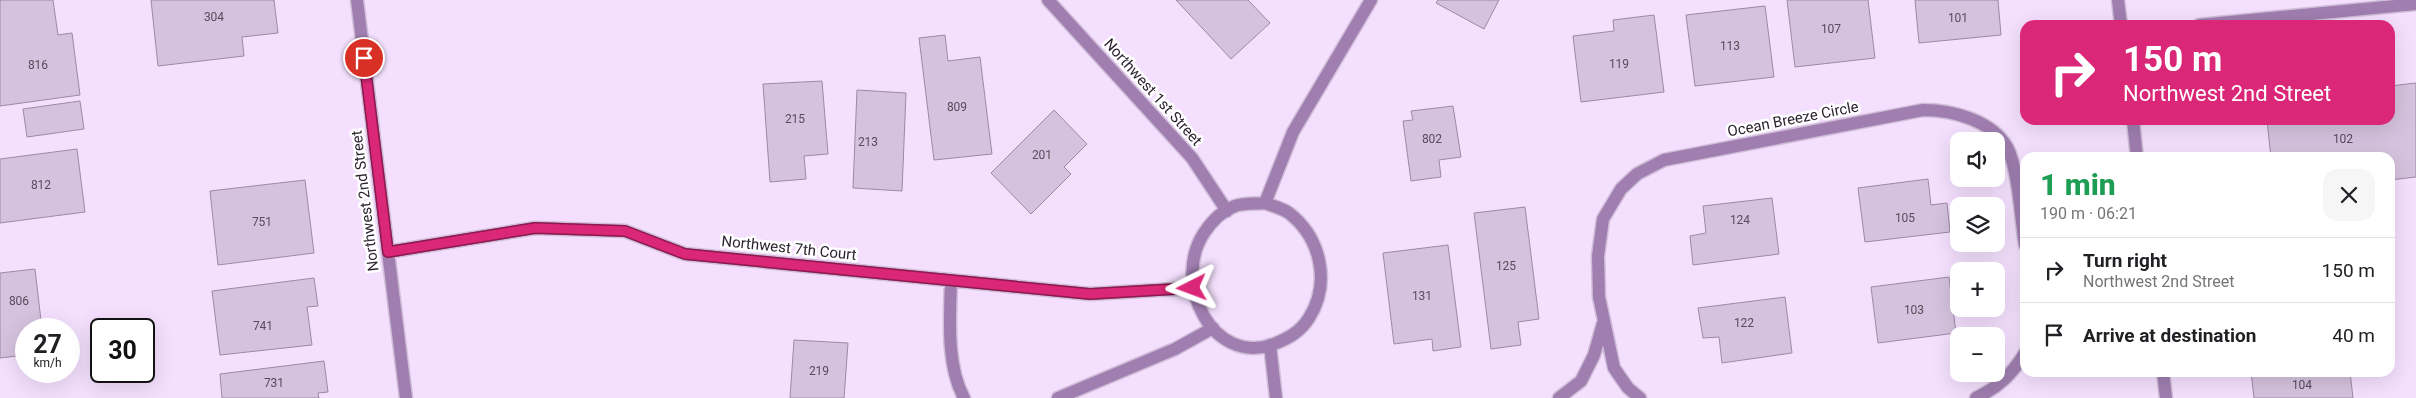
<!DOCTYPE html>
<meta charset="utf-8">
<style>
:root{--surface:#fff;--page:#f6f6f6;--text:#202124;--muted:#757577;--line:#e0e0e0}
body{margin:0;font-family:Roboto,sans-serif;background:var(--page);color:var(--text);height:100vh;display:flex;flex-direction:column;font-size:19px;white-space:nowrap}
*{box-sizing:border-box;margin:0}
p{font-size:16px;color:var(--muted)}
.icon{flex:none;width:28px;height:28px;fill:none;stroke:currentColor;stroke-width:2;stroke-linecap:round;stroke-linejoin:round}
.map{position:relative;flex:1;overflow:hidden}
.sheet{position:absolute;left:2020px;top:152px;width:375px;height:225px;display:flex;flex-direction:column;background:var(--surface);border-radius:15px;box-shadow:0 5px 20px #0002}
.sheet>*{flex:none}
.top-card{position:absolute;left:2020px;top:20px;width:375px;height:105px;border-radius:15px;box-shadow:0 5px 20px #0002;background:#db2777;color:#fff;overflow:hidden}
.buttons{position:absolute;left:1950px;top:132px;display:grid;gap:10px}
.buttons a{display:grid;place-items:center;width:55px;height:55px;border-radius:10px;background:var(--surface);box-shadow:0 5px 20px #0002;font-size:25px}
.speed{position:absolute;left:15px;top:318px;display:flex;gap:10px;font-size:25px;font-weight:700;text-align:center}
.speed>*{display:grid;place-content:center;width:65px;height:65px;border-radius:50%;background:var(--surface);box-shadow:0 5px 20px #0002;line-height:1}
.speed small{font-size:12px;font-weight:400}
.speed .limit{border:2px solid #111;border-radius:8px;background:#fff;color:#111}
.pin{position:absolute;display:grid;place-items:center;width:42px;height:42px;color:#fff;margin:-21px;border:2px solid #fff;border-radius:50%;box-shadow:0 1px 5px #0007}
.me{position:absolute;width:55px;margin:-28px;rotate:267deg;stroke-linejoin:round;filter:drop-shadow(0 0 4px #0008)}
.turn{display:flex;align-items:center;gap:18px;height:105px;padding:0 20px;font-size:22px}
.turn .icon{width:65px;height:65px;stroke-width:2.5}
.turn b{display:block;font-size:35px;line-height:42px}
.round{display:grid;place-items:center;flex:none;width:52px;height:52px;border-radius:15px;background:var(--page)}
.head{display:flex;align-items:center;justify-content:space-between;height:85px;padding:0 20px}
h1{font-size:30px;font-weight:800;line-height:38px;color:#1e9e55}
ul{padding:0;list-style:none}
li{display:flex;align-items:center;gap:15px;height:65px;padding:0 20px;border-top:1px solid var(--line)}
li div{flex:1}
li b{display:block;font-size:19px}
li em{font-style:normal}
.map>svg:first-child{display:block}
</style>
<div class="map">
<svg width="2416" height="398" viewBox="0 0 2416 398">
<rect width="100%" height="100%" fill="#f4e0fe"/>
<path fill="#d5c2de" stroke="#9c8aa4" d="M 0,0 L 53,0 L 58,35 L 72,33 L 80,95 L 0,106 Z
M 151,0 L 274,0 L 278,33 L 242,37 L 244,56 L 158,66 Z
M 1176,0 L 1248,0 L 1270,23 L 1231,59 Z
M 1438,0 L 1499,0 L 1484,29 L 1436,3 Z
M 1787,0 L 1868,0 L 1875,58 L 1795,67 Z
M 1915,0 L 1998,0 L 2001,35 L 1919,43 Z
M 1765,6 L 1774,77 L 1695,86 L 1686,15 Z
M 1654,15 L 1664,92 L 1581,102 L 1573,36 L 1614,31 L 1613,20 Z
M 945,35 L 948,61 L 980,57 L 992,154 L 934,160 L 919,38 Z
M 822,81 L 828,154 L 804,156 L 806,179 L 770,182 L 763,84 Z
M 2416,83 L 2416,177 L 2390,180 L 2390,158 L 2271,158 L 2267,120 L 2390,120 L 2390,86 Z
M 857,90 L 906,93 L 902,191 L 853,188 Z
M 80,101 L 84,129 L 27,137 L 23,109 Z
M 1453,106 L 1461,157 L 1439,160 L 1441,177 L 1411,181 L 1403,121 L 1413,120 L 1411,111 Z
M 1054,110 L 1087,144 L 1064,167 L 1071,174 L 1031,214 L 991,173 Z
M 77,149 L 85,212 L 0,223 L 0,159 Z
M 1928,179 L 1931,205 L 1947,203 L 1950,232 L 1865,242 L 1858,188 Z
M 305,180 L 314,253 L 218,265 L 210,191 Z
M 1772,198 L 1779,254 L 1693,265 L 1690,236 L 1706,233 L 1703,206 Z
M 1525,207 L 1539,319 L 1518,322 L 1521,345 L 1491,349 L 1474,213 Z
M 1448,245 L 1461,347 L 1433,351 L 1432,339 L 1394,344 L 1383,253 Z
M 35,269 L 42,329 L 26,329 L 26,355 L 0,358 L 0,273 Z
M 1949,277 L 1956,333 L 1878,343 L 1871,287 Z
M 314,278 L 318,306 L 307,307 L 312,345 L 220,355 L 212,291 Z
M 1785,297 L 1792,353 L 1722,363 L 1719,337 L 1703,338 L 1698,308 Z
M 794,340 L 848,343 L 844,398 L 790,398 Z
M 324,361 L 328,392 L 318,393 L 319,398 L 222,398 L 220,374 Z
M 2251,372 L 2350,372 L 2353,398 L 2254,398 Z"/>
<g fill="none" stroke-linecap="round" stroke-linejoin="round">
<g stroke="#d0bed9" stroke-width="15">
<path id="minor" d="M 357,0 L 406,398
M 1048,0 L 1192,158 L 1227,211
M 2118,0 L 2121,25
M 2199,25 L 2416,4
M 2133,120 L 2137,158
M 1265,203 C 1272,206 1282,208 1289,213 C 1321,238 1331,283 1309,318 C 1300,332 1289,338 1274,344 C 1213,367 1171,283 1204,233 C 1212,221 1221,211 1235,206 C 1243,203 1256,204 1265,203 Z
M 1265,203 L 1293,132 L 1371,0
M 388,252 L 535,228 L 625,231 L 685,254 L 1090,294 L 1192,288
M 951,280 C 950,317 946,365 964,398
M 1270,345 L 1276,398
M 2163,372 L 2166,398
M 1058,398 L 1175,349 L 1213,328
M 1559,398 L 1581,381 L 1594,355 L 1603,323
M 1640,398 L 1628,388 L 1614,368 L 1599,297 L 1598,256 L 1603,219 L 1621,189 L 1637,174 L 1664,160 L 1923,110 C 1952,110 1991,120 2007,147 C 2018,167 2021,220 2025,245
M 1976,398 C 1999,387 2012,374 2025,353"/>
</g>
<use href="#minor" stroke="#a07eb0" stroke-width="12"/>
</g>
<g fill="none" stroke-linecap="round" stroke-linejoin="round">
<g stroke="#8e194d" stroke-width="12">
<path id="route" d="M 364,58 L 388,252 L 535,228 L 625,231 L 685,254 L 1090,294 L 1192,288"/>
</g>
<use href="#route" stroke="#db2777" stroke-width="9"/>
</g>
<g text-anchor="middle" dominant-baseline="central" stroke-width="5" stroke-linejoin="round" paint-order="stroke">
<g font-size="12" fill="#564c5b">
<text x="214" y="17">304</text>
<text x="1958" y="18">101</text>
<text x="1831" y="29">107</text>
<text x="1730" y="46">113</text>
<text x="1619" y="64">119</text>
<text x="38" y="65">816</text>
<text x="957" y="107">809</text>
<text x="795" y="119">215</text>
<text x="1432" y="139">802</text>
<text x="2343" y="139">102</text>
<text x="868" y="142">213</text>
<text x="1042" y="155">201</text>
<text x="41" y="185">812</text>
<text x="1905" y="218">105</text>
<text x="1740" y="220">124</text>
<text x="262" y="222">751</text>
<text x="1506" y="266">125</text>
<text x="1422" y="296">131</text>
<text x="19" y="301">806</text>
<text x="1914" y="310">103</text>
<text x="1744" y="323">122</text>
<text x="263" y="326">741</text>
<text x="819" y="371">219</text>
<text x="274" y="383">731</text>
<text x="2302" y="385">104</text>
</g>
<g font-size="15" fill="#2b242f" stroke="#fff">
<text transform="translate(1153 92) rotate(48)">Northwest 1st Street</text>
<text transform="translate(1793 119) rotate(-11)">Ocean Breeze Circle</text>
<text transform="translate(365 201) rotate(-97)">Northwest 2nd Street</text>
<text transform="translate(789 248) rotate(6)">Northwest 7th Court</text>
</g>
</g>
</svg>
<div class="buttons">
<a><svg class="icon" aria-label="sound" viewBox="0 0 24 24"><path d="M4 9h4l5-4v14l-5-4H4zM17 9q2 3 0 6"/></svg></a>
<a><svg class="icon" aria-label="layers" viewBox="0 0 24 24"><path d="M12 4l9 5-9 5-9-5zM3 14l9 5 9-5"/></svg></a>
<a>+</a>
<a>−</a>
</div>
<div class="speed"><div>27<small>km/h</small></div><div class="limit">30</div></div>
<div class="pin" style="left:364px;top:58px;background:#d93025"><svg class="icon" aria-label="arrive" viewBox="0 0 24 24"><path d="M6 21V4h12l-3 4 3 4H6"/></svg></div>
<svg class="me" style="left:1192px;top:288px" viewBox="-20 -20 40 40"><path d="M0-17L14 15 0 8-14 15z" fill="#db2777" stroke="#fff" stroke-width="4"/></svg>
<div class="top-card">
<div class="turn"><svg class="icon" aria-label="right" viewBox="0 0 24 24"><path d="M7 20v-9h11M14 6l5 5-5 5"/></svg><div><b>150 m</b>Northwest 2nd Street</div></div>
</div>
<section class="sheet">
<div class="head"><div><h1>1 min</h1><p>190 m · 06:21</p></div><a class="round"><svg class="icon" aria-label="close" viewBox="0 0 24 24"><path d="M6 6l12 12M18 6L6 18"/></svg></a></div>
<ul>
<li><svg class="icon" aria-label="right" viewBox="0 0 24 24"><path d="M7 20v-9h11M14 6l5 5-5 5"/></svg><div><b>Turn right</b><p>Northwest 2nd Street</p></div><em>150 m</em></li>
<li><svg class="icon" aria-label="arrive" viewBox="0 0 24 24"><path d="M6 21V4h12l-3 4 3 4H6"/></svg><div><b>Arrive at destination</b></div><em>40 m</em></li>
</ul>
</section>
</div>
